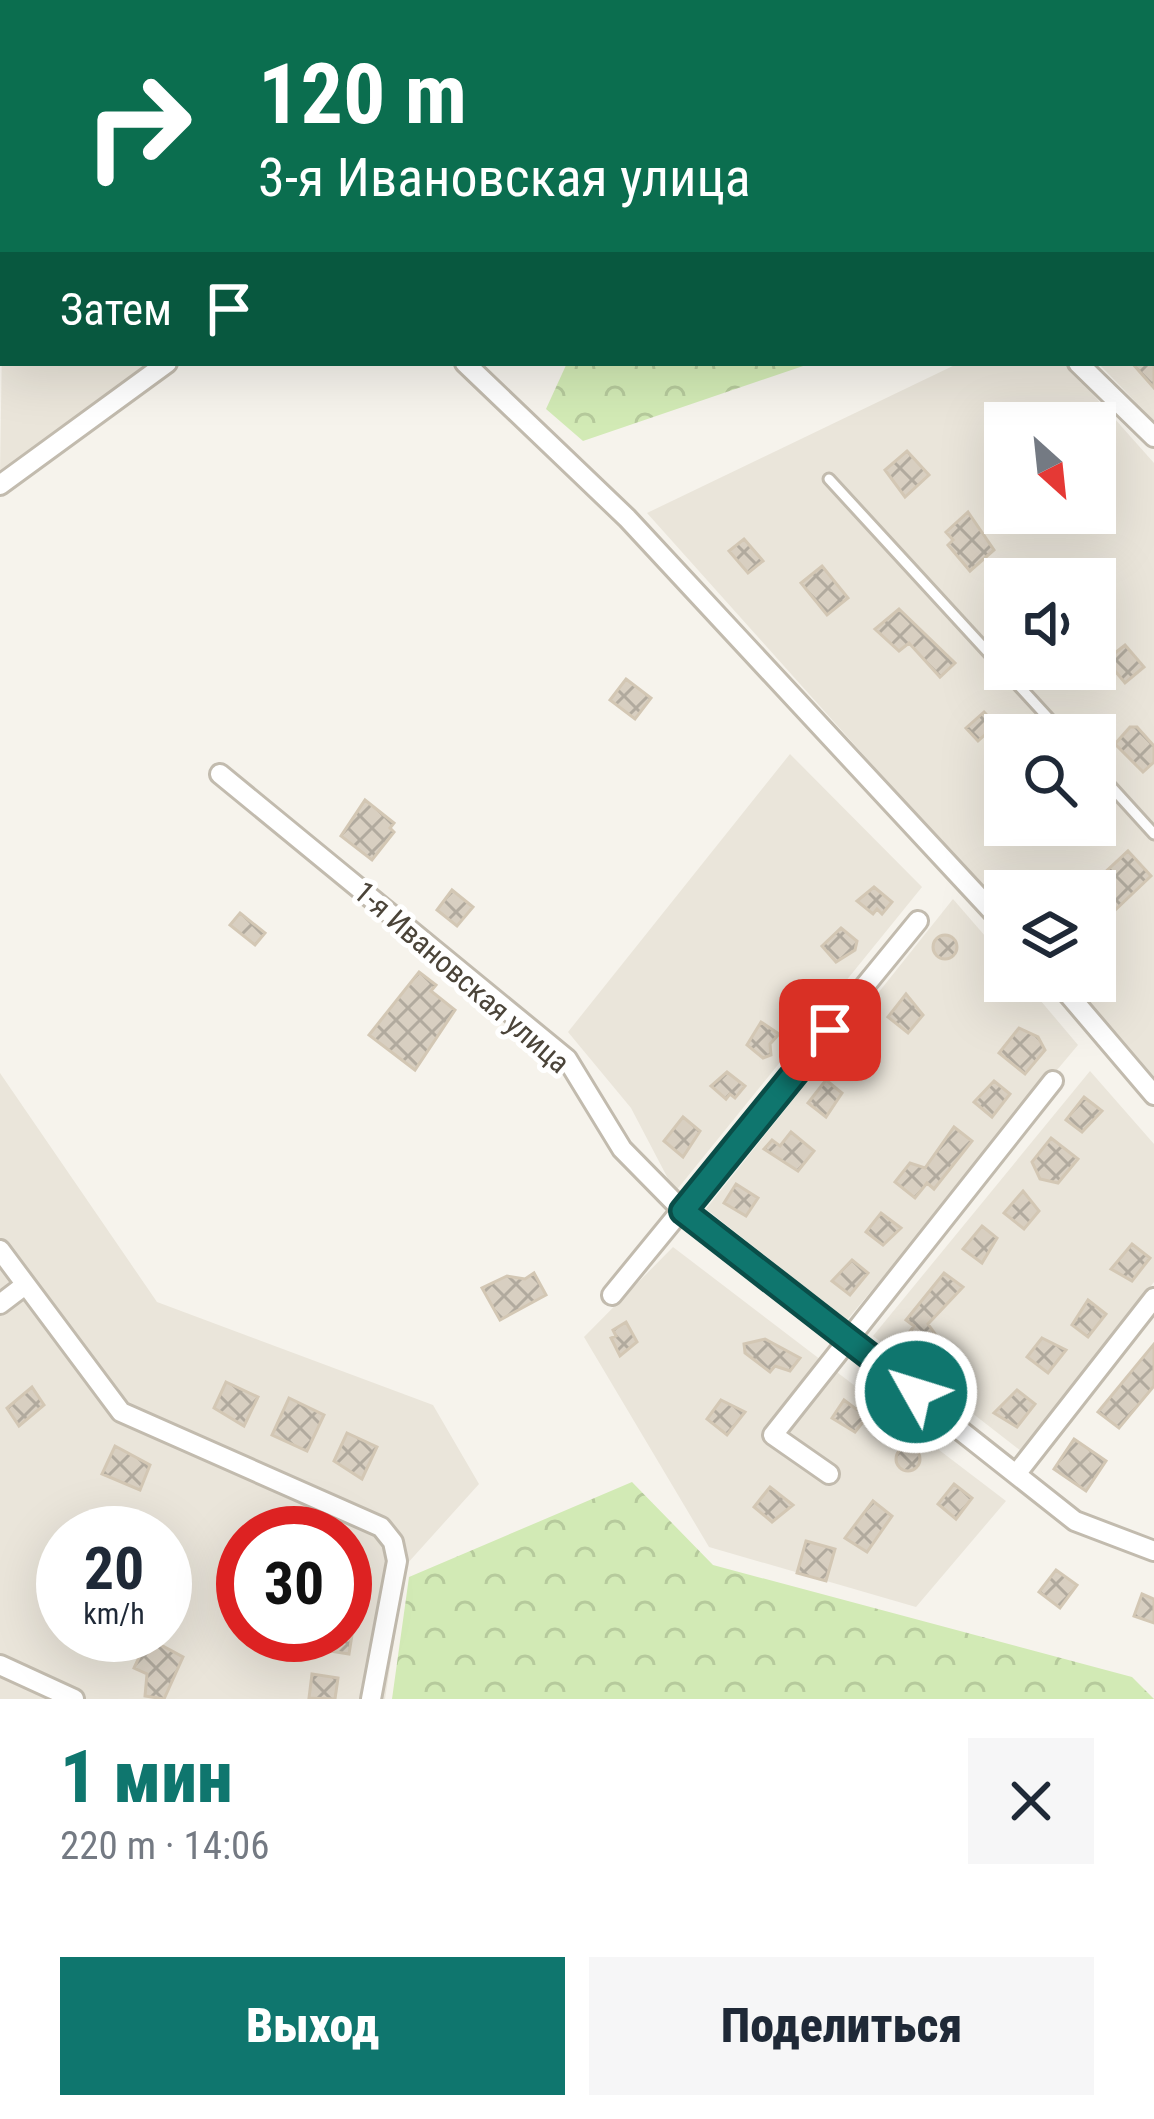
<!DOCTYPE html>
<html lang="ru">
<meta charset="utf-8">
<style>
:root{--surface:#fff;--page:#f6f6f7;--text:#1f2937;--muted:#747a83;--accent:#0f766e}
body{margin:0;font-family:"Roboto Condensed",sans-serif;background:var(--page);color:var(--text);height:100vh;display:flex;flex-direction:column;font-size:45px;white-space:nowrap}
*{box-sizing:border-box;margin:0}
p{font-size:39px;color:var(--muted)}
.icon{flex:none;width:66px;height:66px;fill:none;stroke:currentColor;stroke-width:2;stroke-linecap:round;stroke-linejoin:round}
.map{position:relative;height:1699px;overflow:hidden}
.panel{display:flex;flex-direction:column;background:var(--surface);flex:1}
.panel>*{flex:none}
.top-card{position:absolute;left:0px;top:0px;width:1155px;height:366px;box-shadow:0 12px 48px #0002;background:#0b6e4f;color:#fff;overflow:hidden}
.needle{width:78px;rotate:153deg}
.tools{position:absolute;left:984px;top:402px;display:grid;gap:24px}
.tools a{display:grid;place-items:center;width:132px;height:132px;border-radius:0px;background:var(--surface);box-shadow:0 12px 48px #0002;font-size:60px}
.speed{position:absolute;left:36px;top:1506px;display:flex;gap:24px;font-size:60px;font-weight:700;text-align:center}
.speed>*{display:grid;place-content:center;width:156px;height:156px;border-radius:50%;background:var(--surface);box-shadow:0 12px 48px #0002;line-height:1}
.speed small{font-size:30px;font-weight:400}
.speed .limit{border:18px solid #d22;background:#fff;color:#111}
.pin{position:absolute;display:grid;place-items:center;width:102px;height:102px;color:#fff;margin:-51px;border-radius:24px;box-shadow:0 6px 18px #0006}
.me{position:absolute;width:132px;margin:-66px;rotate:309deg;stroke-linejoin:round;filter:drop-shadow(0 0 9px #0008)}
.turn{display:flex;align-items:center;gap:42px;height:252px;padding:0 60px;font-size:54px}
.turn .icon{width:156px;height:156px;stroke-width:2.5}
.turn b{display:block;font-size:84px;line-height:102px}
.then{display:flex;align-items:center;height:114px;padding:0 60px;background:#0003;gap:24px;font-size:45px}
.round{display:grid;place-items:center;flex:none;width:126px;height:126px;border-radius:0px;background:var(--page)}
.summary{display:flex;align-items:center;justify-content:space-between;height:204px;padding:0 60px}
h1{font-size:72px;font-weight:800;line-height:90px;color:var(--accent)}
.button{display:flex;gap:24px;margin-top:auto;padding:24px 60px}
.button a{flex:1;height:138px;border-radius:0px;background:var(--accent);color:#fff;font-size:48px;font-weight:800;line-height:138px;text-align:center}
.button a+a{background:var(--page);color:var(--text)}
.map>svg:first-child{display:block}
</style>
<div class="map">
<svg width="1154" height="1699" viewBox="0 0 1154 1699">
<defs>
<pattern id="forest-crowns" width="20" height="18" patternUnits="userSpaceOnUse" patternTransform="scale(3)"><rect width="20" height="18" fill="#d2eab5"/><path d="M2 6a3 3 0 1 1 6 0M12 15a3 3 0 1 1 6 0" fill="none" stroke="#b6ca9c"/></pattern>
<pattern id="building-cross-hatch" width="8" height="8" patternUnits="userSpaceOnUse" patternTransform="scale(3)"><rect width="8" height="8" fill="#d8cfc1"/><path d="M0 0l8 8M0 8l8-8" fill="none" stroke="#b1aa9e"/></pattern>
</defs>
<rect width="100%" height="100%" fill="#f6f3ec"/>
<path fill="#eae5da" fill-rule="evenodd" d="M 3,278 L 3,363 L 153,363 L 0,474 Z
M 1154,299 L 1154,421 L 1098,363 L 1152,363 Z
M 959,363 L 1065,363 L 1154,463 L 1154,1079 L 1066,981 L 1095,981 L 1095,891 L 1005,891 L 1005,913 L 647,513 ZM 1005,423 L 1095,423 L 1095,513 L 1005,513 ZM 1005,579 L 1095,579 L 1095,669 L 1005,669 ZM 1005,735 L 1095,735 L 1095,825 L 1005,825 Z
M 790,754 L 922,887 L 675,1192 L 631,1108 L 568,1032 Z
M 953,899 L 1005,959 L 1005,981 L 1024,981 L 1078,1045 L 847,1320 L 706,1209 Z
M 1090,1071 L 1154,1144 L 1154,1282 L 1021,1451 L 873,1336 Z
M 0,1073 L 157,1302 L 433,1405 L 479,1484 L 406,1565 L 385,1699 L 0,1699 ZM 63,1533 L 165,1533 L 165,1635 L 63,1635 ZM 243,1533 L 345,1533 L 345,1635 L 243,1635 Z
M 673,1247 L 1006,1501 L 916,1607 L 709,1547 L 584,1337 Z"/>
<path fill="url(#forest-crowns)" d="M 111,0 L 422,0 L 114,3 Z
M 517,0 L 1154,0 L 1154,228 L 1152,3 Z
M 567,363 L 812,363 L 583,441 L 546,409 Z
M 632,1482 L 713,1565 L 1132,1677 L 1154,1699 L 392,1699 L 409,1577 Z"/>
<path fill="url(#building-cross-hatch)" stroke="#d3c7b4" stroke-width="3" d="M 1132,363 L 1154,363 L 1154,388 Z
M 907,451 L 929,475 L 905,497 L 885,470 Z
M 968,512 L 994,550 L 970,571 L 948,545 L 953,540 L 946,532 Z
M 744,539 L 763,561 L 748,573 L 729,551 Z
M 1083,561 L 1098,579 L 1062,579 Z
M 822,566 L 848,598 L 827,615 L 801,583 Z
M 899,609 L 955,663 L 940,677 L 909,643 L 899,651 L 875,629 Z
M 1125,645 L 1144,667 L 1125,683 L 1106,660 Z
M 626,679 L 651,698 L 635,719 L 610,700 Z
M 984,712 L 996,725 L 978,741 L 966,728 Z
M 1130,727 L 1137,727 L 1154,746 L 1154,762 L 1143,772 L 1115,744 Z
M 365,800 L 394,823 L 390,828 L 394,832 L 372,860 L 341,836 Z
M 1128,851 L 1151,876 L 1110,915 L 1095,900 L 1095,891 L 1085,891 Z
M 874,887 L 892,902 L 882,914 L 877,909 L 873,914 L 857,901 Z
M 452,890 L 473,907 L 457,926 L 437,910 Z
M 240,913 L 265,933 L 255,945 L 230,925 Z
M 841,928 L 857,941 L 855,950 L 836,962 L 822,946 Z
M933 947a12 12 0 1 1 24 0a12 12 0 1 1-24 0Z
M 419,972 L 436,985 L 431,991 L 455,1010 L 415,1070 L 369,1035 Z
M 799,981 L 817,995 L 808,1007 L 803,1003 L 799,1007 L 783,995 Z
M 906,994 L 923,1015 L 908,1033 L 888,1017 Z
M 761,1022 L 779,1034 L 770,1044 L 771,1055 L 763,1058 L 747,1045 Z
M 1019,1028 L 1038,1037 L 1045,1050 L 1025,1074 L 999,1053 Z
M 859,1038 L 877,1053 L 857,1074 L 841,1061 Z
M 727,1072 L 745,1086 L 735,1098 L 730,1094 L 726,1099 L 711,1086 Z
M 826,1080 L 842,1093 L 826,1117 L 808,1103 Z
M 994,1081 L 1010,1094 L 992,1117 L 974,1102 Z
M 1084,1097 L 1102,1111 L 1082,1132 L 1066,1120 Z
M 683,1117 L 700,1131 L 683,1157 L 664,1141 Z
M 954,1127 L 972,1141 L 934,1189 L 927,1183 L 915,1198 L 895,1182 L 910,1163 L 925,1168 Z
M 791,1132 L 814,1151 L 798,1171 L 764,1149 L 772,1140 L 780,1146 Z
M 1051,1138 L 1078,1159 L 1058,1183 L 1040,1179 L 1032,1162 Z
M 736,1184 L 758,1198 L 746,1216 L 724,1203 Z
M 1023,1191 L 1039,1211 L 1024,1229 L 1004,1213 Z
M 881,1213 L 901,1228 L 883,1245 L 866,1232 Z
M 982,1226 L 997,1238 L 982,1263 L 963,1249 Z
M 1132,1244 L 1150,1258 L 1132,1281 L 1111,1269 Z
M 852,1260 L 868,1273 L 850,1295 L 832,1281 Z
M 534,1273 L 546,1295 L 500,1320 L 482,1288 L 507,1276 L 525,1279 Z
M 944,1273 L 963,1287 L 928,1324 L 938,1338 L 923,1357 L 903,1341 L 914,1326 L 906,1320 Z
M 1088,1300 L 1106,1314 L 1088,1337 L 1072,1325 Z
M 626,1322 L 637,1342 L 620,1356 L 611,1338 L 616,1336 L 613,1330 Z
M 1042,1338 L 1066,1350 L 1048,1373 L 1027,1357 Z
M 765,1339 L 800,1358 L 790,1371 L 775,1366 L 770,1372 L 745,1353 L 744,1344 Z
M 1154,1344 L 1154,1386 L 1119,1428 L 1098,1412 Z
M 226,1382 L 258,1397 L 244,1426 L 214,1408 Z
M 32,1387 L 44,1405 L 19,1426 L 7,1408 Z
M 1017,1390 L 1035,1404 L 1017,1427 L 994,1413 Z
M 289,1398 L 324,1415 L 307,1451 L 272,1435 Z
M 721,1400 L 745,1412 L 727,1435 L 707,1419 Z
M 844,1400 L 856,1409 L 865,1407 L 868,1416 L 855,1432 L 832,1418 Z
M 347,1433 L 377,1447 L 362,1479 L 334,1461 Z
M 1074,1439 L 1106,1461 L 1086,1491 L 1054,1469 Z
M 115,1446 L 150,1465 L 140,1490 L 102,1474 Z
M896 1459a12 12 0 1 1 24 0a12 12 0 1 1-24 0Z
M 954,1484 L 972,1498 L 956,1519 L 938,1504 Z
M 770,1487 L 793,1505 L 772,1522 L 754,1507 Z
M 873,1501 L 892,1516 L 867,1552 L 845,1538 Z
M 806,1541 L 835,1549 L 826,1581 L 797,1573 Z
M 1056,1570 L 1077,1585 L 1060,1608 L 1039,1592 Z
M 1142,1594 L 1154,1599 L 1154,1623 L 1134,1616 Z
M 313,1635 L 352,1635 L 349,1654 L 311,1648 Z
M 148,1638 L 183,1657 L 164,1699 L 145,1696 L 147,1674 L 134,1668 Z
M 312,1674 L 338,1678 L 335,1699 L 309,1698 Z"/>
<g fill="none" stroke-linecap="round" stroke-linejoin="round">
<g stroke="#c2bbae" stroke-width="15">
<path id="service" d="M 829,479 L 1064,735
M 1095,769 L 1154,834"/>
</g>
<g stroke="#c2bbae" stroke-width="24">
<path id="minor" d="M 67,0 L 70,3
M 0,255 L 3,252
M 465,363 L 627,518 L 1005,925
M 1078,363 L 1154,437
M 0,485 L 167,363
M 220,774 L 567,1059 L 622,1149 L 683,1211 L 1075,1521 L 1154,1551
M 1057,981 L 1154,1095
M 0,1250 L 121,1412 L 381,1527 L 393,1542 L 397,1561 L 371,1699
M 612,1295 L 918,921
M 0,1304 L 25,1285
M 1017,1473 L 1154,1298
M 829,1474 L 773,1435 L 1053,1081
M 0,1665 L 74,1699"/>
</g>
<use href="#service" stroke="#fff" stroke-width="9"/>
<use href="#minor" stroke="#fff" stroke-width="18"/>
</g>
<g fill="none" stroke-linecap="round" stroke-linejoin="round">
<g stroke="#0a4d48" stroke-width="30">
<path id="route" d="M 830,1030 L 683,1211 L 916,1392"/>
</g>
<use href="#route" stroke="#0f766e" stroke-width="21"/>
</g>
<g text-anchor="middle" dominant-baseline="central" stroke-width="10" stroke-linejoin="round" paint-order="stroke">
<g font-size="30" fill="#4b4439" stroke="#fff">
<text transform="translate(462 977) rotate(41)">1-я Ивановская улица</text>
</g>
</g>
</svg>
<div class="tools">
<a><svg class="needle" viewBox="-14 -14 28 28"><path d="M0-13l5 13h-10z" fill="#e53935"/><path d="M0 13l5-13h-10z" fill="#747a83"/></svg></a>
<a><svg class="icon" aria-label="sound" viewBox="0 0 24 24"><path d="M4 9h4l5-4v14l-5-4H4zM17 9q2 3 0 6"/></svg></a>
<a><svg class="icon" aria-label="search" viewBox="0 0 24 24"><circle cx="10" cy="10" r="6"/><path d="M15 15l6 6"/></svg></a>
<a><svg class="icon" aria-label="layers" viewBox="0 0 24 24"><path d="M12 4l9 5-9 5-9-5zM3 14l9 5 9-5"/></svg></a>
</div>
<div class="speed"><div>20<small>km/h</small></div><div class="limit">30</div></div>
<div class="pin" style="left:830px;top:1030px;background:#d93025"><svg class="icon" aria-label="arrive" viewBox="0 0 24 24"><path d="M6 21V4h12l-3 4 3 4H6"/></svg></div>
<svg class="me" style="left:916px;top:1392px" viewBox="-20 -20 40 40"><circle r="17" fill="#0f766e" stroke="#fff" stroke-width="3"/><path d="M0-11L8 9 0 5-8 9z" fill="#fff"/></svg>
<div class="top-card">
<div class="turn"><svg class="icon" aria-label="right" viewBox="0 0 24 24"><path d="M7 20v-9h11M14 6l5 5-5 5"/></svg><div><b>120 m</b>3-я Ивановская улица</div></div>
<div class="then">Затем<svg class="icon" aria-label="arrive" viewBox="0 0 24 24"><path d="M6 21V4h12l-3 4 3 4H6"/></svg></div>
</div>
</div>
<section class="panel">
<div class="summary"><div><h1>1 мин</h1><p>220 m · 14:06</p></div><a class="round"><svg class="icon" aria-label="close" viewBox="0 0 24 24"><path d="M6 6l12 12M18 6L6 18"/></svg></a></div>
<div class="button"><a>Выход</a><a>Поделиться</a></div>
</section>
